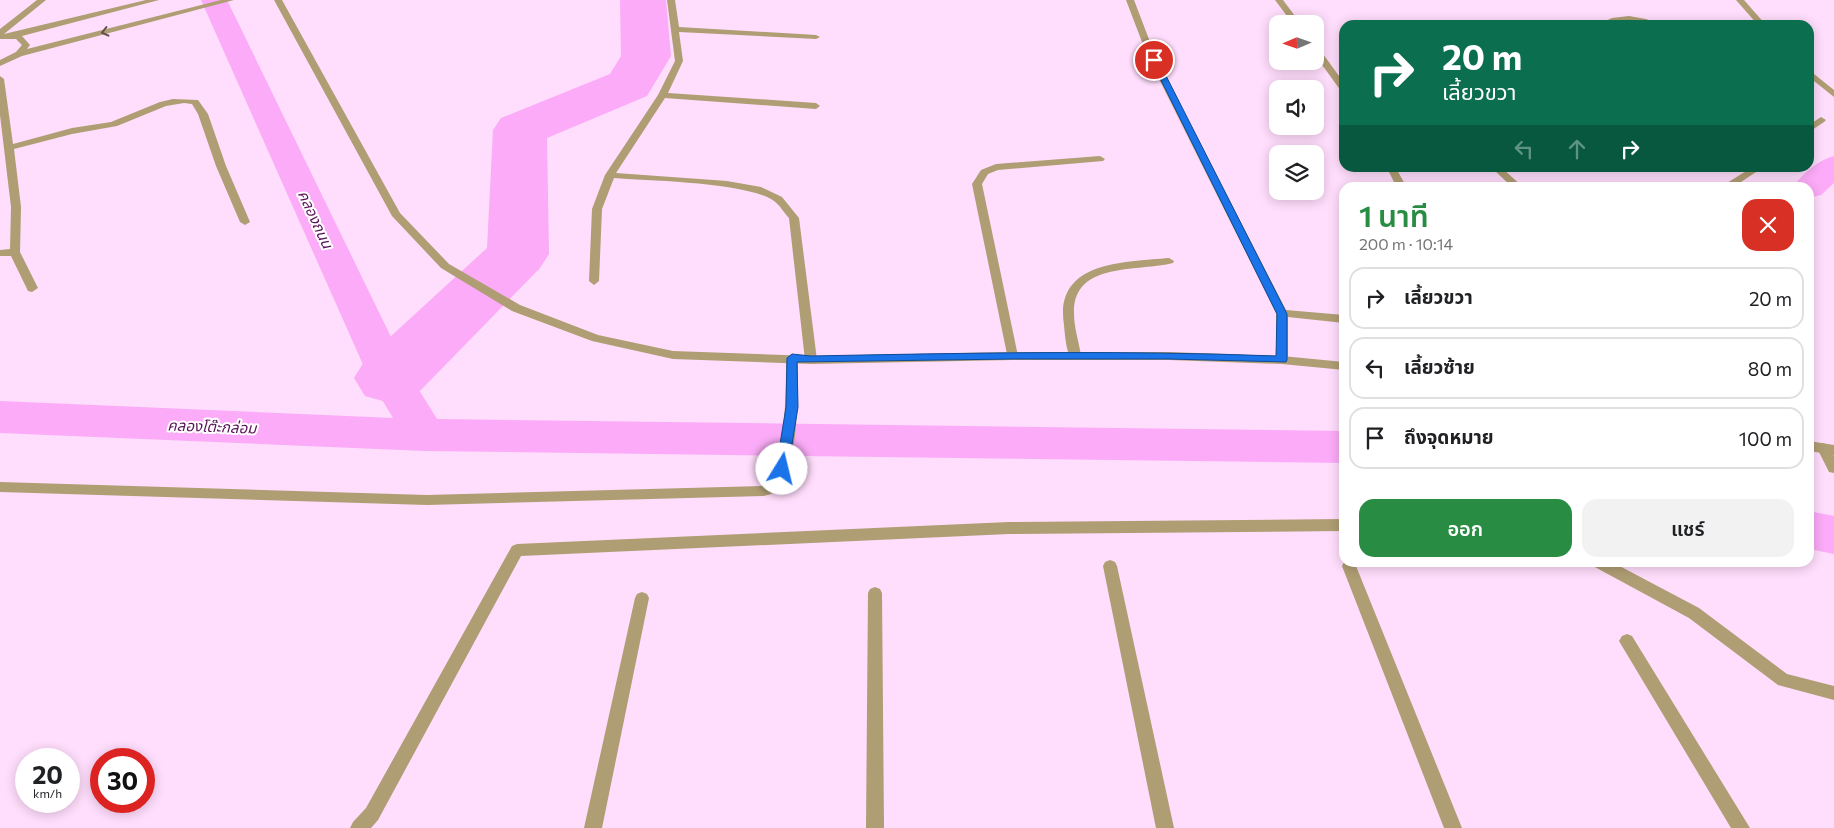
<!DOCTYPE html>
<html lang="th">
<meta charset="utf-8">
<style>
:root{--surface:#fff;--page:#f2f2f2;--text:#202124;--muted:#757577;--line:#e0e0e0;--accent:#288d43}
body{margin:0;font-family:Commissioner,"Noto Sans Thai",sans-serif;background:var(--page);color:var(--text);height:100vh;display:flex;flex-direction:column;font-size:19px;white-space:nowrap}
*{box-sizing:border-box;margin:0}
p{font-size:16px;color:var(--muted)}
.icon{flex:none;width:28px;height:28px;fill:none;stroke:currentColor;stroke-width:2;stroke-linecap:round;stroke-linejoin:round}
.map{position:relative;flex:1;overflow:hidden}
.side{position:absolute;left:1339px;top:182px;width:475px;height:385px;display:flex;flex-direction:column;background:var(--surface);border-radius:15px;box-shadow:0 2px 12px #0003}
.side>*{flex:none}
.banner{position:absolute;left:1339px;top:20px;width:475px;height:152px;border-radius:15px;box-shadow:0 2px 12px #0003;background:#0b6e4f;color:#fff;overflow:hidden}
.needle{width:32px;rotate:268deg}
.fabs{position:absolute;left:1269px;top:15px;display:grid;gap:10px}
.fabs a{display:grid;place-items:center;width:55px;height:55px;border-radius:10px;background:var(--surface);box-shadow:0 2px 12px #0003;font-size:25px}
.speed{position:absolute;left:15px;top:748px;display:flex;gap:10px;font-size:25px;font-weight:700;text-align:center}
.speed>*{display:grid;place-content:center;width:65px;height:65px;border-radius:50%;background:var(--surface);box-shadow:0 2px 12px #0003;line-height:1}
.speed small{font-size:12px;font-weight:400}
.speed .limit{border:8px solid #d22;background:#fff;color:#111}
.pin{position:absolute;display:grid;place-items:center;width:42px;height:42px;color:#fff;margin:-21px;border:2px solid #fff;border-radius:50%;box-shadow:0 1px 5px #0007}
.me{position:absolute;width:55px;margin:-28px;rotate:9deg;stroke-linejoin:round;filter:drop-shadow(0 0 4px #0008)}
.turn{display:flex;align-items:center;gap:18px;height:105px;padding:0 20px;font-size:22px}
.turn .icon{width:65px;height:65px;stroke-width:2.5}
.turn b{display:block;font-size:35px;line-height:42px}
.lanes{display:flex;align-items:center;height:48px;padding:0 20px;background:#0003;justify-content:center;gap:25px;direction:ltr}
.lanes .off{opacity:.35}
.round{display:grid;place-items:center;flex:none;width:52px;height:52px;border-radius:15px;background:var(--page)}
.head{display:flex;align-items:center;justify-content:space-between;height:85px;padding:0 20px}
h1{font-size:30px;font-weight:600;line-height:38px;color:var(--accent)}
.primary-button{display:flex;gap:10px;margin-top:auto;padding:10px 20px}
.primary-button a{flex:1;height:58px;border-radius:15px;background:var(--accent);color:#fff;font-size:20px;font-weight:600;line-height:58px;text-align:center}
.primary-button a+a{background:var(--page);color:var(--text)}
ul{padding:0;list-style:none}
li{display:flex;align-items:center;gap:15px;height:62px;margin:0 10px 8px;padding:0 10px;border:2px solid var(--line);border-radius:15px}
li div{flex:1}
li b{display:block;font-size:19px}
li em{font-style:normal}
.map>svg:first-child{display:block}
</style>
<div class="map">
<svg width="1834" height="828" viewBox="0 0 1834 828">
<rect width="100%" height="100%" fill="#ffddfc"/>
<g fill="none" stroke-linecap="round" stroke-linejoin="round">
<path fill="#fbabf7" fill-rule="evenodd" d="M 201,0 L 227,0 L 409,374 L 437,419 L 1344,431 L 1344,463 L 425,451 L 0,433 L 0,401 L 393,418 L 369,378 Z
M 1834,156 L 1834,183 L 1821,195 L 1809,198 L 1809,188 L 1792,188 C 1802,174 1818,160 1834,156 Z
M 1809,511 L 1834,516 L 1834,554 L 1809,549 Z"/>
<path fill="#fbabf7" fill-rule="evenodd" d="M 620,0 L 666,0 L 671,56 L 647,96 L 547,138 L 549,254 L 540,268 L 415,396 L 390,403 L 365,396 L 354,378 L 365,360 L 487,248 L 493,130 L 501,118 L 610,74 L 621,56 Z"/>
<path fill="#af9d73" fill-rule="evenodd" d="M 37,0 L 46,0 L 4,34 L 146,0 L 159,0 L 22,36 L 30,45 L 27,49 L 221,0 L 234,0 L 22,56 L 0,66 L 0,60 L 16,52 L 22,45 L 16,39 L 0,39 L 0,29 Z
M 667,0 L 675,0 L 679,27 L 816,35 L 820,37 L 816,39 L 679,32 L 683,61 L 668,93 L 816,103 L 820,106 L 816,109 L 665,98 L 616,173 L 727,181 L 761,187 L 782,197 L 799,218 L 817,360 L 815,363 L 807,363 L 805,360 L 789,218 C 784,213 780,205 774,201 C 747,182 650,181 614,178 L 602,209 L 599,281 L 594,285 L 589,281 L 592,209 L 605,175 L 658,95 L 675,61 Z
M 1126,0 L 1134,0 L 1155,55 L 1286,310 L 1344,315 L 1344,323 L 1288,317 L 1288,360 L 1286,363 L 1278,363 L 1276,360 L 1276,313 L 1147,55 Z
M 1275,0 L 1283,0 L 1301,24 L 1293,24 Z
M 1736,0 L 1744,0 L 1766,25 L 1758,25 Z
M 1629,16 L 1646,19 L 1661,25 L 1629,21 L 1597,25 L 1612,18 Z
M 1315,47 L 1318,47 L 1344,83 L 1344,92 L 1341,91 L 1315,55 Z
M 1809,70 L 1834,90 L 1834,97 L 1809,77 Z
M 0,76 L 4,79 L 13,144 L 72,128 L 111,122 L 160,102 L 173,99 L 198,100 L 208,114 L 226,166 L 250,222 L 245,225 L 240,222 L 216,166 L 198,114 L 192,104 L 184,103 L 166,106 L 117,126 L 72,134 L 14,149 L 21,207 L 20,252 L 38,288 L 32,292 L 28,291 L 11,256 L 0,256 L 0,250 L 10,249 L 11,207 L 0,115 Z
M 1821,117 L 1826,120 L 1824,122 L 1809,132 L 1809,125 Z
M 1100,156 L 1105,159 L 1103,161 L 998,170 L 988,174 L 982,184 L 1018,356 L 1016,359 L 1008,359 L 972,184 L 981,170 L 996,164 Z
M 1387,168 L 1396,168 L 1407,188 L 1397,188 Z
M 1492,168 L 1502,168 L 1524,188 L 1513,188 Z
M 1751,168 L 1762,168 L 1732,188 L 1719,188 Z
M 1169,258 L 1174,261 L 1173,263 C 1139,272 1072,261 1074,314 C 1074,328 1079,342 1081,356 L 1079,359 L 1071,359 C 1066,350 1065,336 1064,325 C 1054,261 1124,262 1169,258 Z
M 792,354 L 798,358 C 798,388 799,468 778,490 C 775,493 768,495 764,496 L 427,505 L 0,492 L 0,482 L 427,495 L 762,486 C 787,474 786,384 786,358 Z
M 1823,443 L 1828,445 L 1834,456 L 1834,473 L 1829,472 L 1817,448 L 1818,445 Z
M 1344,519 L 1344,531 L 1009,534 L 521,556 L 378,820 L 371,828 L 350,828 L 353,822 L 366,808 L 512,546 L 517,544 L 1009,522 Z
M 1110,560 L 1115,562 L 1117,566 L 1174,828 L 1156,828 L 1103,566 L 1105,562 Z
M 1344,562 L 1354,562 L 1356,566 L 1462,828 L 1444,828 L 1342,566 Z
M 1591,562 L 1612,562 L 1699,608 L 1787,674 L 1834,686 L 1834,700 L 1778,685 L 1689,618 L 1593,566 Z
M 875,587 L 880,589 L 882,593 L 884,828 L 866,828 L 868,593 L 870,589 Z
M 642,592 L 647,594 L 649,598 L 602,828 L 584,828 L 635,598 L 637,594 Z
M 1627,634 L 1632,636 L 1750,828 L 1731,828 L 1622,646 L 1619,641 L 1622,636 Z"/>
<path fill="#af9d73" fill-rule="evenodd" d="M 274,0 L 282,0 L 400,213 L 449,264 L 520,305 L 598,335 L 673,351 L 811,356 L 1012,352 L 1169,352 L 1282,356 L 1344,362 L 1344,370 L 1282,364 L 1169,360 L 1012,360 L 811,364 L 673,359 L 592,341 L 512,311 L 441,268 L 392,216 Z
M 1809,441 L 1834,445 L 1834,455 L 1809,451 Z"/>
</g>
<defs><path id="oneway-chevron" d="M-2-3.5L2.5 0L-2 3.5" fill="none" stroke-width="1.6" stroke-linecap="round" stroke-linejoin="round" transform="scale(1.25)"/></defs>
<use stroke="#60524b" href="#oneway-chevron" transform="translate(105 32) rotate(166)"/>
<path fill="#1a73e8" stroke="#114b97" d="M 1152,58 L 1158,60 L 1287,314 L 1287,360 L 1286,362 L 1169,359 L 1012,359 L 797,362 L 798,407 L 788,469 L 786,472 L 778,472 L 776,469 L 786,407 L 787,358 L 792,354 L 811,356 C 966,353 1121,350 1276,356 L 1277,314 L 1151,60 Z"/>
<g text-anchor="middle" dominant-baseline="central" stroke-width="4" stroke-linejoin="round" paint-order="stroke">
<g font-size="15" font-style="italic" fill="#581258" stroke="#fff">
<text transform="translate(316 219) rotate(65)">คลองถนน</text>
<text transform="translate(212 426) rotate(2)">คลองโต๊ะกล่อม</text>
</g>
</g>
</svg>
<div class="fabs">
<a><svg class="needle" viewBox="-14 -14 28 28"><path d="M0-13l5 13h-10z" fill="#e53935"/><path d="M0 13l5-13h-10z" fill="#757577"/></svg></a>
<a><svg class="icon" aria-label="sound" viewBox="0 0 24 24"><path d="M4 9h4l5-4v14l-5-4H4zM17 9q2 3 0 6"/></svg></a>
<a><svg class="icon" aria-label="layers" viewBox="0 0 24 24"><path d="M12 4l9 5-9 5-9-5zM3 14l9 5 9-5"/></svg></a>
</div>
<div class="speed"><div>20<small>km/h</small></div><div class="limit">30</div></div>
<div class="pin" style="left:1154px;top:60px;background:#d93025"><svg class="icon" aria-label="arrive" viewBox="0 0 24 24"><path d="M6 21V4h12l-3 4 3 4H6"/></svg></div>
<svg class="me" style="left:782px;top:469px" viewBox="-20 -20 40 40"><circle r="19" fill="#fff"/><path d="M0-13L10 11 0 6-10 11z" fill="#1a73e8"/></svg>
<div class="banner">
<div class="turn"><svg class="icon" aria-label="right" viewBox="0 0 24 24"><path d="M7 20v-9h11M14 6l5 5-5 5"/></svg><div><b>20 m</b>เลี้ยวขวา</div></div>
<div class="lanes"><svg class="icon off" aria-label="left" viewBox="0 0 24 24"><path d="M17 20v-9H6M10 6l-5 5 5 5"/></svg><svg class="icon off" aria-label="ahead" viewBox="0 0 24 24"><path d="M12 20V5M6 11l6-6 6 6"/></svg><svg class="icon" aria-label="right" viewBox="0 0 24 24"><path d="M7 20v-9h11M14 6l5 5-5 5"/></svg></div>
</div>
<section class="side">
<div class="head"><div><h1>1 นาที</h1><p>200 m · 10:14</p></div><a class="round" style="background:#d93025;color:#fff"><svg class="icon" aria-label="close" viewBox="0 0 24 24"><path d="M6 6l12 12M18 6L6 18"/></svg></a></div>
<ul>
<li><svg class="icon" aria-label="right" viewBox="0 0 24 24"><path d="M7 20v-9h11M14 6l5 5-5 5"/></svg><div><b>เลี้ยวขวา</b></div><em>20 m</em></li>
<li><svg class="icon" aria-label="left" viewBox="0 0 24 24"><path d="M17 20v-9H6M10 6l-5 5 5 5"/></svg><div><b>เลี้ยวซ้าย</b></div><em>80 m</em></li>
<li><svg class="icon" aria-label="arrive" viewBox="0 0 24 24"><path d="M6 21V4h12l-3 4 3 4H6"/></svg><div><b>ถึงจุดหมาย</b></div><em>100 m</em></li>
</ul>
<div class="primary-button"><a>ออก</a><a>แชร์</a></div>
</section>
</div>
